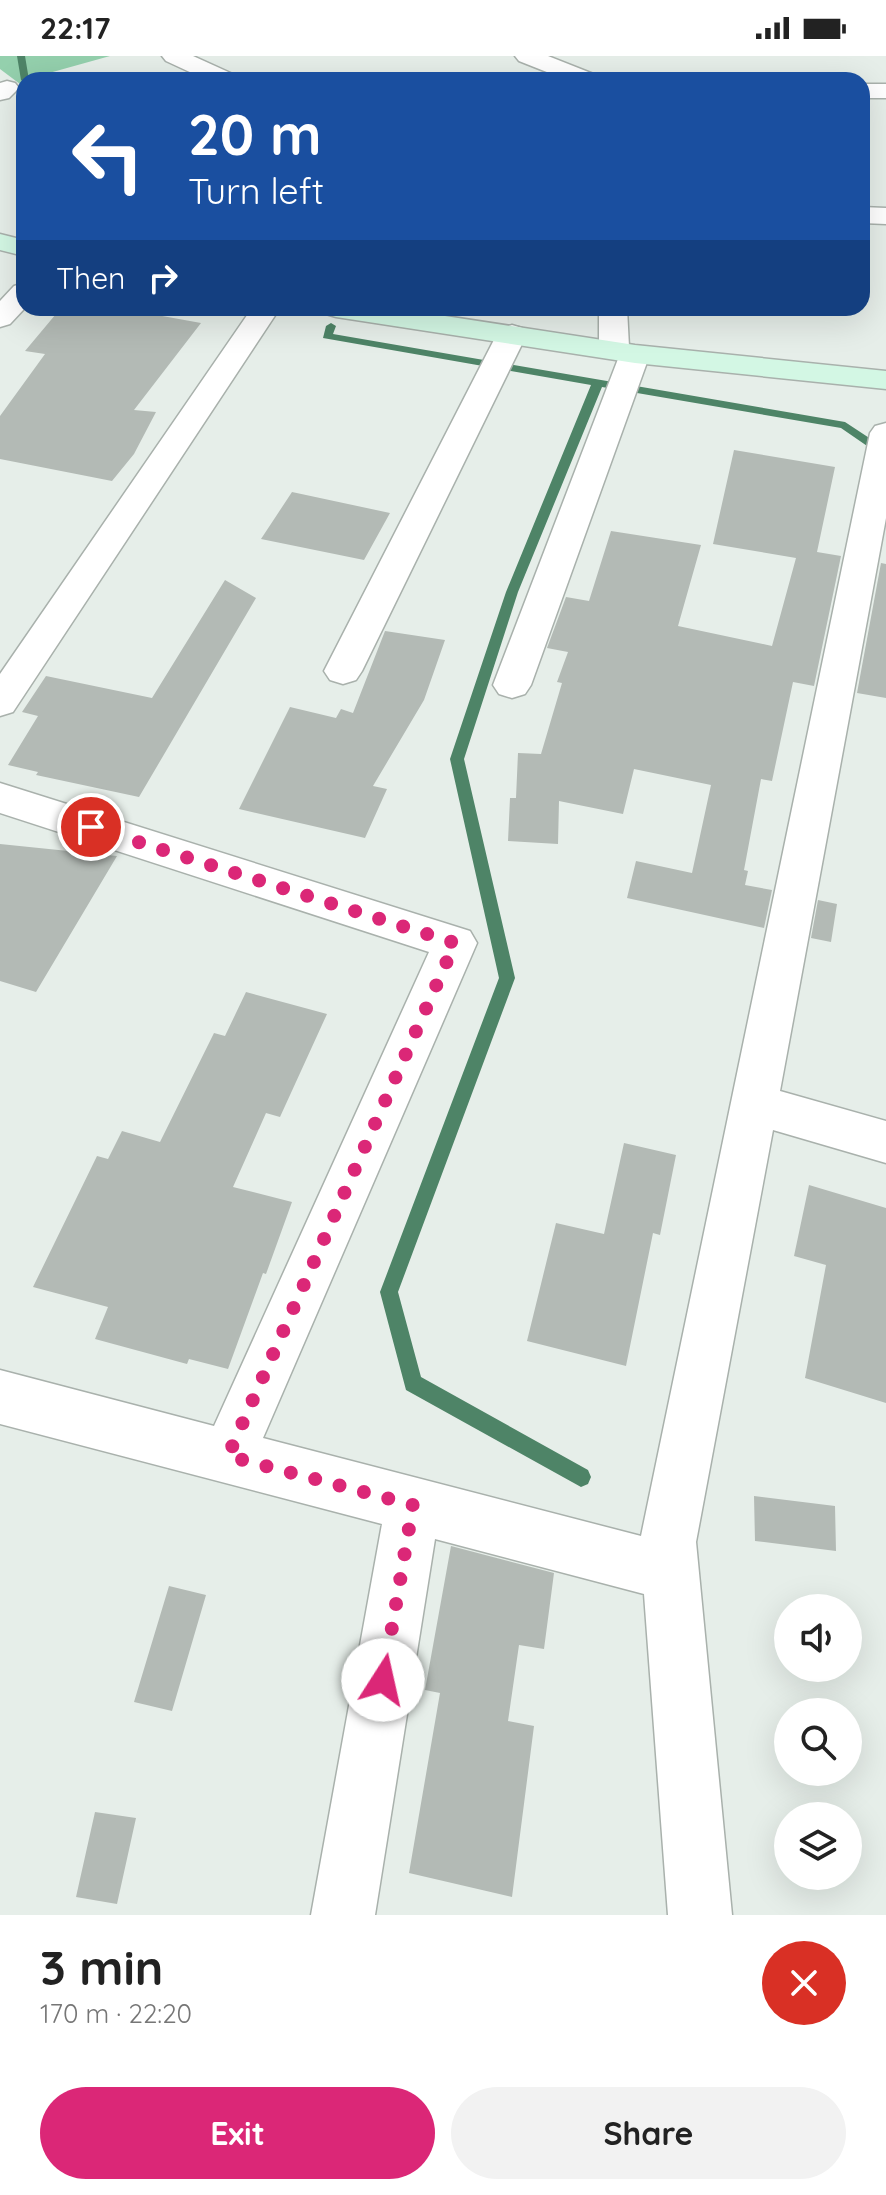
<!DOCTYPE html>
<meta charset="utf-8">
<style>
:root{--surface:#fff;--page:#f2f2f2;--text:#222;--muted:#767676;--accent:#db2777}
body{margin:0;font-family:Quicksand,sans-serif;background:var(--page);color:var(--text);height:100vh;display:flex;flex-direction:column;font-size:30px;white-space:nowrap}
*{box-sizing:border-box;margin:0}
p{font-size:26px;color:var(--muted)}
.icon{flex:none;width:44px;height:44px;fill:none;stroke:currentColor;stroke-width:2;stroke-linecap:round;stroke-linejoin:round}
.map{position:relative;height:1859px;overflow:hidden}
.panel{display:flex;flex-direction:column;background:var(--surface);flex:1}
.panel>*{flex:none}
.guide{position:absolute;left:16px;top:16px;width:854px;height:244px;border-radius:24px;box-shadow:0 8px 32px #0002;background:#1a4fa0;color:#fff;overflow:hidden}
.controls{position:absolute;left:774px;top:1538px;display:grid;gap:16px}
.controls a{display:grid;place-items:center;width:88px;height:88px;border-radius:50%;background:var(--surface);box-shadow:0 8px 32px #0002;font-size:40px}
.pin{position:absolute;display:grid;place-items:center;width:68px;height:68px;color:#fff;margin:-34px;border:4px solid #fff;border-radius:50%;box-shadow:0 2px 8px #0007}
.me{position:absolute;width:88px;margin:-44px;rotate:10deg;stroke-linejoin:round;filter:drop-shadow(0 0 6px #0008)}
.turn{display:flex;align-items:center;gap:28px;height:168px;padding:0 40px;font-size:36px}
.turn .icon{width:104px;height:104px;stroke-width:2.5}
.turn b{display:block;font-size:56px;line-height:68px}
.then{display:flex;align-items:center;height:76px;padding:0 40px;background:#0003;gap:16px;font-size:30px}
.round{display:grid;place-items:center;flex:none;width:84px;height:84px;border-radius:42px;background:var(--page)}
.overview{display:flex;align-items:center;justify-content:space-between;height:136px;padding:0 40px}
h1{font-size:48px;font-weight:700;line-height:60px}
.primary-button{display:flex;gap:16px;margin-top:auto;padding:16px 40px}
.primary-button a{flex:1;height:92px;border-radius:48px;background:var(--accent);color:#fff;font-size:32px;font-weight:700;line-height:92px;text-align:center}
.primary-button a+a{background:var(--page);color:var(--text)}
.status{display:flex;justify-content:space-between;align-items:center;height:56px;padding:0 40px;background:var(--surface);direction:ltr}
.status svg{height:22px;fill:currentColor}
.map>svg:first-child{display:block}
</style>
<div class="status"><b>22:17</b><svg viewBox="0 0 49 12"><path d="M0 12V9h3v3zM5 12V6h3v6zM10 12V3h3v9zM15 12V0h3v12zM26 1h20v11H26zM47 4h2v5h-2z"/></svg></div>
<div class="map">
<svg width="886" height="1859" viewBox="0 0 886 1859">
<rect width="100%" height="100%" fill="#e6eee9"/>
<path fill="#94d0ad" d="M 0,0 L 110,0 L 24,24 L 20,28 L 0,13 Z"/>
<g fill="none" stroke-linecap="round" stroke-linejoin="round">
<path fill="#4e8467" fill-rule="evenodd" d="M 17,0 L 25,0 L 29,24 L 24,24 L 24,26 L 21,24 Z
M 331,267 L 336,270 L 333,278 L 845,366 L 886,393 L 886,403 L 841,372 L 602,331 L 518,536 L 464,703 L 515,922 L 398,1236 L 421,1321 L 588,1414 L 591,1421 L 588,1428 L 581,1431 L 406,1334 L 380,1236 L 499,922 L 450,703 L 506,536 L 591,329 L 323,282 L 326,270 Z"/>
</g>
<path fill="#b3bab5" d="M 61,252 L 118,252 L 201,267 L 134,354 L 156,356 L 134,398 L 112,425 L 0,403 L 0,360 L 45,298 L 25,295 Z
M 734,394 L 835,411 L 817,496 L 841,500 L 814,630 L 793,626 L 772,725 L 761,723 L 744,814 L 748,815 L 745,829 L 772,834 L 764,872 L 627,842 L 636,805 L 692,817 L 711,729 L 634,713 L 623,758 L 559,745 L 558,788 L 508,785 L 510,742 L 516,742 L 518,697 L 541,698 L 562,627 L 557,626 L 568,596 L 547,592 L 566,541 L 589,545 L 611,475 L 701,489 L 678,570 L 772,590 L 796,502 L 713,488 Z
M 292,436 L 390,457 L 364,504 L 261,483 Z
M 881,507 L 886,508 L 886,642 L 857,637 Z
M 225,524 L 256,542 L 139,741 L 36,719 L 38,716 L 8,709 L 38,660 L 22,656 L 46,620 L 152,642 Z
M 385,575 L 445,584 L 424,644 L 373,730 L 387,733 L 365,782 L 239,753 L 290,651 L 336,662 L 341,653 L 353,657 Z
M 0,788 L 117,800 L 36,936 L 0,925 Z
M 818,844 L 837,848 L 831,886 L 811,882 Z
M 246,936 L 327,958 L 280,1061 L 266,1057 L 233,1131 L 292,1146 L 266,1218 L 263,1217 L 228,1313 L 189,1303 L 187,1308 L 95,1283 L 108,1251 L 33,1231 L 97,1100 L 108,1103 L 122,1075 L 160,1086 L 214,977 L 225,980 Z
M 624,1087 L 676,1099 L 660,1179 L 653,1177 L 626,1310 L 527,1285 L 556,1167 L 604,1178 Z
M 809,1129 L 886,1152 L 886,1347 L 805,1322 L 826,1209 L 794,1200 Z
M 754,1440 L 835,1450 L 836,1495 L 755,1485 Z
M 451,1490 L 554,1517 L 544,1593 L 519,1589 L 508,1665 L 534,1670 L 512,1841 L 409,1817 L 440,1637 L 425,1634 Z
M 169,1530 L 206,1539 L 172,1655 L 134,1646 Z
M 95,1756 L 136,1762 L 117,1848 L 76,1841 Z"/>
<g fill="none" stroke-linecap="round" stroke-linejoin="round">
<g stroke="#a9b1ac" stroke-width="3">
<path id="street" d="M 162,0 L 193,0 L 235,19 L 239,24 L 207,24 L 166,5 Z
M 515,0 L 548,0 L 596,19 L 600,24 L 567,24 L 519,5 Z
M 7,25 L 15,27 L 19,32 L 9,42 L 0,44 L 0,27 Z
M 862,28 L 886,28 L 886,42 L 862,42 Z
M 862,151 L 886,152 L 886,168 L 862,167 Z
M 24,227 L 25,252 L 10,268 L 0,271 L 0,245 L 14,230 Z
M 252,252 L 280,252 L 13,656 L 0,660 L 0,618 Z
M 599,252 L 627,252 L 629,291 L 646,292 L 650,298 L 531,629 L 525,638 L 512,642 L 499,638 L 493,629 L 618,303 L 603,301 L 599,295 Z
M 512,269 L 522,272 L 527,278 L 362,615 L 356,624 L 343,628 L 330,624 L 324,615 L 497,278 L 502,272 Z
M 886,367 L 886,462 L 780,1035 L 886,1065 L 886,1107 L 773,1074 L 696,1486 L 732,1859 L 668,1859 L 644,1538 L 435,1483 L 375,1859 L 311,1859 L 382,1468 L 0,1368 L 0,1314 L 214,1370 L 429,896 L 0,757 L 0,727 L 470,875 L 477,887 L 263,1382 L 641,1480 L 870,377 L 875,370 Z"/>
</g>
<g stroke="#a9b1ac" stroke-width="3">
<path id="secondary" d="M 0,178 L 24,184 L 24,200 L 0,194 Z
M 322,252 L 393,252 L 635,289 L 886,315 L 886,333 L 635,307 L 336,261 L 326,258 Z"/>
</g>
<use href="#street" fill="#fff" fill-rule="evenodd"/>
<use href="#secondary" fill="#d3f7e4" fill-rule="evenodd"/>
</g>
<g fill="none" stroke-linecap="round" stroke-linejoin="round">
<path stroke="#db2777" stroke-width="14" stroke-dasharray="0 25.2" d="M 91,771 L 455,887 L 228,1400 L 413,1449 L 383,1624"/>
</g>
</svg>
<div class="controls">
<a><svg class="icon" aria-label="sound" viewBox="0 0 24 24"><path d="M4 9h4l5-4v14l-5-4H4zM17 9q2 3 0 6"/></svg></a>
<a><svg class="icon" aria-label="search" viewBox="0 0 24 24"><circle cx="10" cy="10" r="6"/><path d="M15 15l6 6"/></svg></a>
<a><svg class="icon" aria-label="layers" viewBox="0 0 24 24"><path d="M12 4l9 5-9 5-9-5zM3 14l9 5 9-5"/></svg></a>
</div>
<div class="pin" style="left:91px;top:771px;background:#d93025"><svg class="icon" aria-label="arrive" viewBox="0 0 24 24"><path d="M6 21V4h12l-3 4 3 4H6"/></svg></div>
<svg class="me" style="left:383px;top:1624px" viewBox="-20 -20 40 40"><circle r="19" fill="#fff"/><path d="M0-13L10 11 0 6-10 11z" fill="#db2777"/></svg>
<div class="guide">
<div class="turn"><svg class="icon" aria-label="left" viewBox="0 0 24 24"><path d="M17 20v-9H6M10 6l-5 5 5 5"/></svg><div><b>20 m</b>Turn left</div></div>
<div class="then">Then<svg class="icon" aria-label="right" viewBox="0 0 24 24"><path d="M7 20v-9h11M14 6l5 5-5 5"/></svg></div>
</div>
</div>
<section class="panel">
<div class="overview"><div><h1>3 min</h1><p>170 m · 22:20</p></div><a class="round" style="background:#d93025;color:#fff"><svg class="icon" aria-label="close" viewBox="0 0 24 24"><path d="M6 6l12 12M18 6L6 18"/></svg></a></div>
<div class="primary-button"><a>Exit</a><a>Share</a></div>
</section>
